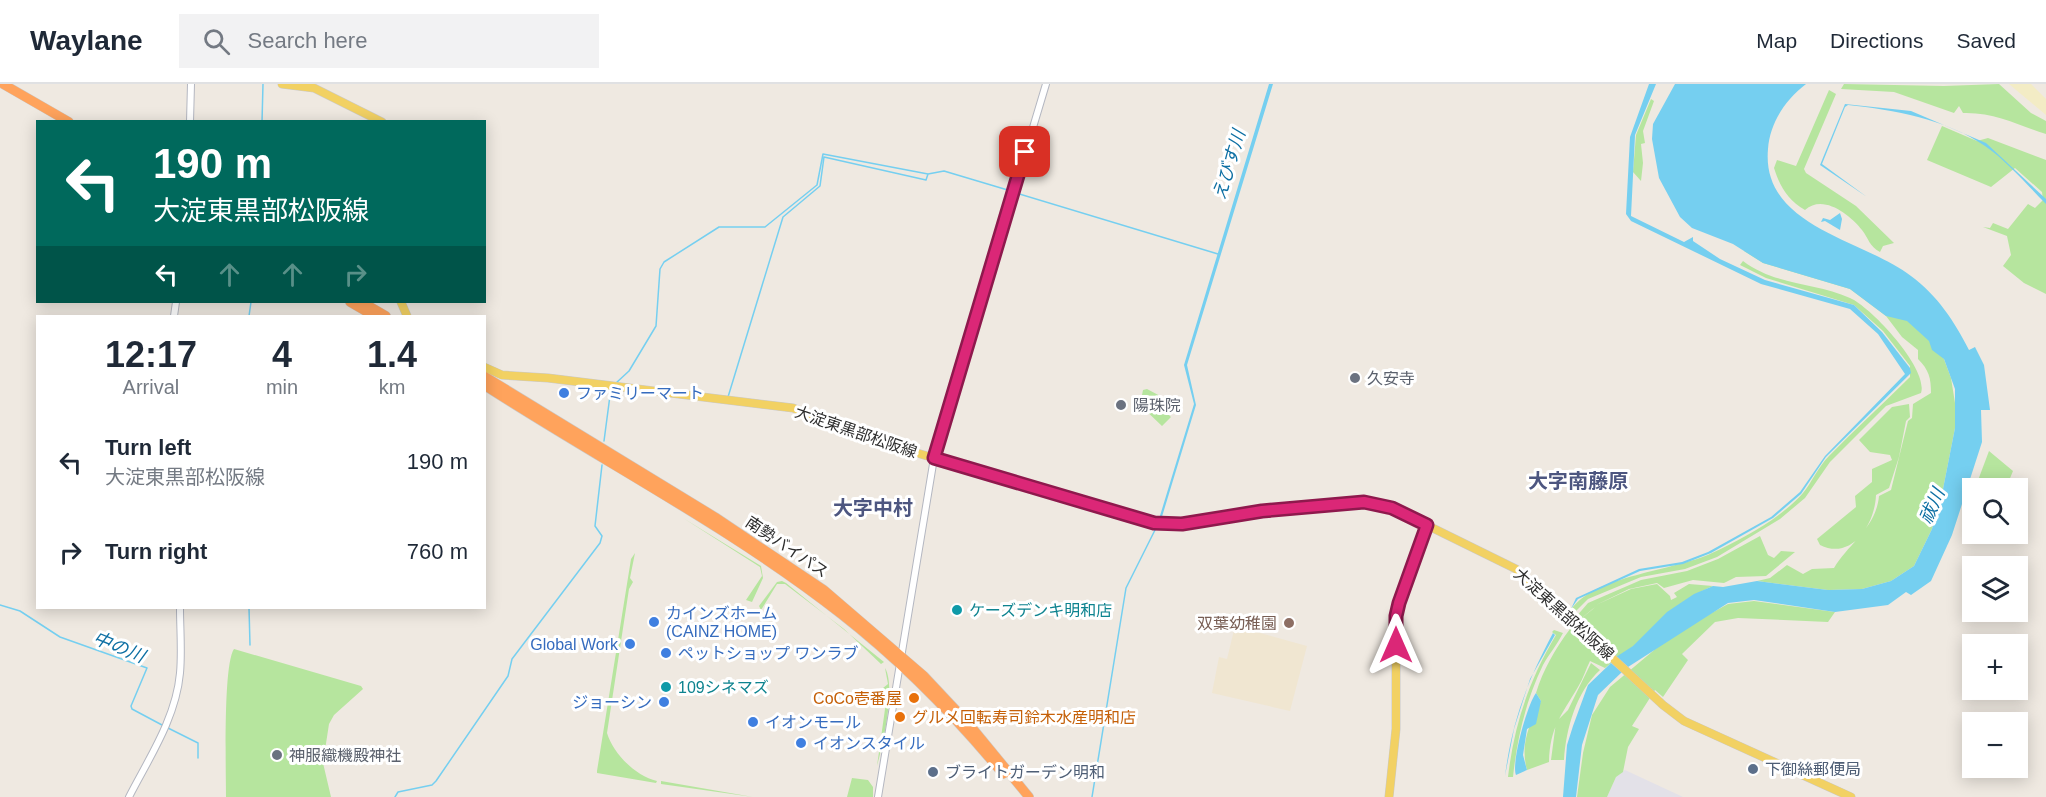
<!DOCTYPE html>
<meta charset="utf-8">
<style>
:root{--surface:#fff;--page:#f2f2f3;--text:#1f2937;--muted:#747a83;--line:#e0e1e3}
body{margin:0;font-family:Helvetica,"Noto Sans JP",sans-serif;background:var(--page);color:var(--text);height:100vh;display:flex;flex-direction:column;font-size:22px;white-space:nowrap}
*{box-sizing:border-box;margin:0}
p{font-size:20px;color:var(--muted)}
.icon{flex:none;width:33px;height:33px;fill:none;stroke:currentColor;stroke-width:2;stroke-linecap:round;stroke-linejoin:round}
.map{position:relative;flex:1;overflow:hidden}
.side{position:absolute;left:36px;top:231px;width:450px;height:294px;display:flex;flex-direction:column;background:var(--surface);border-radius:0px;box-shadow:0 3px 15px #0003}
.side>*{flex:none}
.hud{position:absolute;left:36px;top:36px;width:450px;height:183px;border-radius:0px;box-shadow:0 3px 15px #0003;background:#00695c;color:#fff;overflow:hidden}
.tools{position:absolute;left:1962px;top:394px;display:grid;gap:12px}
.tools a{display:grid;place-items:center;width:66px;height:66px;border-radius:0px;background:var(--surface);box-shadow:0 3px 15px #0003;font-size:30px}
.pin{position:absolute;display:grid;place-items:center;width:51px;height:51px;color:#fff;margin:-26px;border-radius:12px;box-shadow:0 3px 9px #0006}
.me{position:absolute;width:66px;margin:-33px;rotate:0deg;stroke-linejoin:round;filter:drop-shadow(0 0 4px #0008)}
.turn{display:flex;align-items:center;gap:21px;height:126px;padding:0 18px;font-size:27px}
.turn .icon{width:78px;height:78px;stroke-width:2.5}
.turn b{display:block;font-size:42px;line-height:51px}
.lanes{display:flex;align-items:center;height:57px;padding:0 18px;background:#0003;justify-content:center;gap:30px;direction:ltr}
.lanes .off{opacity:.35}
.eta{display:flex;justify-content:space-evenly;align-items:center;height:102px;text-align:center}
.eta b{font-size:36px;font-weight:700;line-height:42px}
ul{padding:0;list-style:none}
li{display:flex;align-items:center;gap:18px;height:90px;padding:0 18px}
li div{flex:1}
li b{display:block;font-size:22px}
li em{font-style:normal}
header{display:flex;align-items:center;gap:36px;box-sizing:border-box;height:84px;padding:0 30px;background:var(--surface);border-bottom:2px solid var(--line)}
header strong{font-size:28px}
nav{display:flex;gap:33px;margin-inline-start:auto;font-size:21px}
.search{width:420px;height:54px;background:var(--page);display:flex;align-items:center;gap:15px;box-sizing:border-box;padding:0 21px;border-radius:0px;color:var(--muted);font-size:22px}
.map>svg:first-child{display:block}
</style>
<header>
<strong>Waylane</strong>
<div class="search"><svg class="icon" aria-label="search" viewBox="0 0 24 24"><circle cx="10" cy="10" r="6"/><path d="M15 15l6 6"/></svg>Search here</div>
<nav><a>Map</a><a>Directions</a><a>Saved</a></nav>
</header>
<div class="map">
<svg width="2046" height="713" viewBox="0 0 2046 713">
<rect width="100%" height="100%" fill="#efe9e1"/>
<path fill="#e3e1e8" d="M 1625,686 L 1683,713 L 1607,713 L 1616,693 Z"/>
<path fill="#f0e6d1" d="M 1235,542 L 1307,562 L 1290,627 L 1212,609 L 1219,573 L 1227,575 Z"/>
<path fill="#b6e59e" d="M 1844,0 L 1944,2 L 1999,0 L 2031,29 L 2046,37 L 2046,50 C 2017,41 1995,28 1963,29 L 1959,22 L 1954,29 L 1894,8 L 1841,5 Z
M 1829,6 L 1836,10 L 1804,85 L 1806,89 L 1856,122 L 1894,159 L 1883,162 L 1880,168 C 1869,162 1869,155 1862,146 C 1849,130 1823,110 1805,126 C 1788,116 1780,103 1774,84 L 1777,76 L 1796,82 Z
M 1651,15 L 1654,17 L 1643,47 L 1645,59 L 1641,60 L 1643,79 L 1641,97 L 1633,88 L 1636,51 Z
M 1942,42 L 1977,57 L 1988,54 L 2046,76 L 2046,210 L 2024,199 L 2003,182 L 2011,171 L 2007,152 L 1983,143 L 1990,144 L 1993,139 L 2008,145 L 2028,120 L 2035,124 L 2043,116 L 2042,108 L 2015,84 L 1991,103 L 1927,76 Z
M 1762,153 L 1935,251 L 1951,294 L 1955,319 L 1955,344 L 1943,405 L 1932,445 L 1914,482 L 1891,497 L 1862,505 L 1828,506 L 1757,497 L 1770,494 L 1787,481 L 1803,490 L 1812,485 L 1834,484 C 1849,459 1876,444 1879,412 L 1891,406 L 1908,337 L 1912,334 L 1913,320 L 1931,309 C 1931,294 1929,286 1918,275 L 1918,266 L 1902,253 L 1886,232 L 1850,205 L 1763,179 L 1744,167 Z
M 1743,177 C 1776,202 1815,198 1850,214 C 1871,223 1929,285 1921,309 L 1886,322 L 1830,378 L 1805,414 L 1780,435 L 1717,473 L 1685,485 L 1641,493 L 1588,515 L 1572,531 L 1566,526 L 1567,524 L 1571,526 C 1594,491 1675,487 1712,469 C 1742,455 1780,435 1803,409 C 1812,398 1818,383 1829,372 C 1855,345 1884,319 1910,293 L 1910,282 L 1883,247 L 1854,221 L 1766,194 L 1740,181 Z
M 1147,305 L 1179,322 L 1173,330 L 1166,320 L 1160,319 L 1156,328 L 1159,330 L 1168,330 L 1171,333 L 1162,342 L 1140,321 L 1143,306 Z
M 1909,320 L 1910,333 L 1906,337 L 1899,373 L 1889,404 L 1876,411 C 1875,440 1852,477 1820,461 L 1817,455 L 1856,423 L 1855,412 L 1872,398 L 1872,385 L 1892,376 L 1890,371 L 1870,368 L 1859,356 L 1892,323 Z
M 1989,367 L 2013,387 L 2006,404 L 1977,399 Z
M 683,434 L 761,482 L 763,494 L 752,518 L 746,516 L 762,492 L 760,483 Z
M 1760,452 L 1768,471 L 1774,474 L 1781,467 L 1795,468 L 1766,492 L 1736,493 L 1724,499 L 1693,496 L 1664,504 L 1657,499 L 1629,505 L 1596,521 L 1631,505 L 1657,500 L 1670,512 L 1671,516 L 1677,513 L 1674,509 L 1689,500 L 1713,502 C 1678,517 1662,536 1635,561 C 1625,569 1614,576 1605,584 L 1590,577 C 1586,585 1583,595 1578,603 C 1561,632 1550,643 1549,678 L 1527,686 C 1520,660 1529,641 1541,617 L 1536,609 C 1543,586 1555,565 1570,545 C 1576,537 1588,530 1595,523 L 1578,537 L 1575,534 L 1588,519 L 1641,496 L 1687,487 L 1718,475 Z
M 635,469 L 630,494 L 633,498 L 629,505 L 607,649 C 613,669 635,692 657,697 L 656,699 L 597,689 L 597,687 L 631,475 Z
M 782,497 L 786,499 L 884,578 L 881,580 L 844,545 L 785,500 L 777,500 L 761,526 L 759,522 L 777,498 Z
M 1754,517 L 1835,528 L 1828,538 L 1738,534 L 1715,538 L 1682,570 L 1688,576 L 1663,613 L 1655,606 L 1632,642 L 1639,645 L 1628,663 L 1623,688 L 1616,693 L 1607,713 L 1577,713 L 1583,669 L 1592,631 L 1610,603 L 1665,557 L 1695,538 L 1728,520 Z
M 1554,546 L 1563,549 C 1557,561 1549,570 1543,581 C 1526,616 1517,654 1513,693 L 1508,693 C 1514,641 1529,596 1556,551 L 1552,548 Z
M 234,565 L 361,602 L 363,605 L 334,631 L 329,640 L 323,679 L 331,713 L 226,713 C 226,687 223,581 234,565 Z
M 1591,579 L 1600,586 C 1576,608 1566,645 1564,676 L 1551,676 L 1556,638 L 1568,626 Z
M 885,584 C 896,602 883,661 877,682 L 886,618 L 887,610 L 883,604 L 888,600 Z
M 852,694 L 868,696 L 873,703 L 873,713 L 847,713 Z
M 661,697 L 753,713 L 661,700 Z"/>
<path fill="#f3ecc5" d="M 2009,0 L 2031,0 L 2046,15 L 2046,31 Z"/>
<path fill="#75cff0" d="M 1269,0 L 1273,0 L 1187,281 L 1196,321 L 1161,436 L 1159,435 L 1194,320 L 1184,281 Z
M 1649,0 L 1656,0 L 1635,51 L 1631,132 L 1684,158 L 1693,153 L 1693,157 L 1720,175 L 1765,196 L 1854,221 L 1882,248 L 1910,284 L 1911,289 L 1826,373 L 1801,410 L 1773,434 L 1711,469 L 1683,480 L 1640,487 L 1578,515 L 1571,525 L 1576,514 L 1639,485 L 1682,478 L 1708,468 L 1771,433 L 1800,408 L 1825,372 L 1905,290 L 1878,250 L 1850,225 L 1761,200 L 1631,137 L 1626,130 L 1630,53 Z
M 1675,0 L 1806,0 C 1785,16 1770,39 1768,65 C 1761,143 1863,155 1911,192 C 1938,212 1954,237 1969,266 L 1975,263 L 1984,281 L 1990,326 L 1981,326 L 1982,358 L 1952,451 L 1931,497 L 1911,511 L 1906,508 L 1888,521 L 1835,528 L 1754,516 L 1728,519 L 1628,583 L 1616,573 L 1633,562 L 1667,528 L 1694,510 L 1713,502 L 1723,503 L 1757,497 L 1828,506 L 1862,505 L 1891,497 L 1914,482 L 1932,445 L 1943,405 L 1955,344 L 1955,305 L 1944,275 L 1932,266 L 1929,257 L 1907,237 L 1886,232 L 1850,205 L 1763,179 L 1733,160 L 1692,144 L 1680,133 L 1659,94 L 1652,55 L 1653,40 Z
M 1845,20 L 1911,27 L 1986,59 L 2046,115 L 2046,120 C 2027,101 2007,77 1985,62 C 1946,35 1894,26 1848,21 L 1845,23 L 1822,80 L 1867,113 L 1820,81 Z
M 1840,129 L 1842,135 L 1840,146 L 1825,137 L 1821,138 L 1823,134 L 1830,136 Z
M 1553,549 L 1555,551 L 1530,595 L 1514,645 L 1505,692 C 1512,637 1527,598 1553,549 Z
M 1611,579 L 1622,588 L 1598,611 L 1582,661 L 1576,713 L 1563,713 L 1567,661 L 1573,642 L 1588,601 Z
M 1536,609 L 1541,617 L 1536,640 L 1527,645 L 1523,671 L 1527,686 L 1516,691 C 1511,679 1527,621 1536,609 Z"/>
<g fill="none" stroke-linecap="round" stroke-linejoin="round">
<path stroke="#75cff0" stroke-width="1.5" d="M 262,38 L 263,0
M 1016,109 L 1218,170
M 249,232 L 251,218
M 616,299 L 629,287 L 656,242 L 660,185 L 664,178 L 719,143 L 765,143 L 817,101 L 823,70 L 928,90
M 728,313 L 783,133 L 820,102 L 824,73 L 926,96 L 928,90 L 944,87 L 1011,107
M 604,357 L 611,304
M 0,521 L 20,527 L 60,553 L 147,584 L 131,622 L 132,625 L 162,641
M 249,524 L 250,561
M 166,643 L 198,659 L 198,674
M 395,713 L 398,708 L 432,701 L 436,697 L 508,592 L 512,575 L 600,459 L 602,452 L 595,442 L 602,381
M 1092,713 L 1126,504 L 1157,442"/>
<g stroke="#b4b7c1" stroke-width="8">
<path id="minor" d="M 190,38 L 191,0
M 174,232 L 176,218
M 129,713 C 149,674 176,634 180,589 C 182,567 180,545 180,524
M 878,713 L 934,374 L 1046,0"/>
</g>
<g stroke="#c9c9c9" stroke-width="9">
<path id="major" d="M 282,0 L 314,4 L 382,38
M 401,218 L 407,232
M 484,283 L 502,291 L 548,294 L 793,324 L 890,361 L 1154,439 L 1182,440 L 1262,427 L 1347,419 L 1374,418 L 1392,424 L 1516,485 L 1663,621 L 1684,637 L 1851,713
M 1389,713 L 1396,645 L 1396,532 L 1427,442"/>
</g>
<g stroke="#c9c9c9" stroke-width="10">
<path id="highway" d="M 3,0 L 69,38
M 350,218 L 374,232
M 362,218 L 386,232
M 484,292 L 715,433 L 824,506 L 924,592 L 969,640 L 1029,713
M 484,301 C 603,378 730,443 841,530 C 900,576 955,632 1003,690"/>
</g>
<use href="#minor" stroke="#fff" stroke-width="6"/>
<use href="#major" stroke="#f2d163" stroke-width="8"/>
<use href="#highway" stroke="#ffa35c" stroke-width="9"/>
</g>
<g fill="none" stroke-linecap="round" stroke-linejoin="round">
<g stroke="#8e194d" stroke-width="15">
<path id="route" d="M 1025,68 L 934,374 L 1154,439 L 1182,440 L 1262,427 L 1364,418 L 1392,424 L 1427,441 L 1399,519 L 1396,532 L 1396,561"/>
</g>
<use href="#route" stroke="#db2777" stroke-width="10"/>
</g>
<g fill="#6b7280" stroke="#fff" stroke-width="2">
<circle cx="1355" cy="294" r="6"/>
<circle cx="1121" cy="321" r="6"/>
<circle cx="277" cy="671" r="6"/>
</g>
<g fill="#3f7fe0" stroke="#fff" stroke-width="2">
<circle cx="564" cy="309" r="6"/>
<circle cx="654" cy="538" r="6"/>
<circle cx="630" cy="560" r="6"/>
<circle cx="666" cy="569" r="6"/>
<circle cx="664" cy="618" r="6"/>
<circle cx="753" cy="638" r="6"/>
<circle cx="801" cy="659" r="6"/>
</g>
<g fill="#0f9aa8" stroke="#fff" stroke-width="2">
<circle cx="957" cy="526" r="6"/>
<circle cx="666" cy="603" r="6"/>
</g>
<circle fill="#8d6e63" stroke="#fff" stroke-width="2" cx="1289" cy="539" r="6"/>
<g fill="#e8710a" stroke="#fff" stroke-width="2">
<circle cx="914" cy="614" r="6"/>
<circle cx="900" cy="633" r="6"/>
</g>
<g fill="#5c6f8a" stroke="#fff" stroke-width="2">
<circle cx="1753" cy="685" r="6"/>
<circle cx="933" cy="688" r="6"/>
</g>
<g text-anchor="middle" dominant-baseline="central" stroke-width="6" stroke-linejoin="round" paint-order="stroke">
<g font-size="16" fill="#5b616d" stroke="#fff" text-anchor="start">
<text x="1367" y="294">久安寺</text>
<text x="1133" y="321">陽珠院</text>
<text x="289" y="671">神服織機殿神社</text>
</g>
<g font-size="16" fill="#366cbe" stroke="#fff" text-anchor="start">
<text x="576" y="309">ファミリーマート</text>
<text x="666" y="529">カインズホーム<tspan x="666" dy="18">(CAINZ HOME)</tspan></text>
<text x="618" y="560" text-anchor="end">Global Work</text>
<text x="678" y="569">ペットショップ ワンラブ</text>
<text x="652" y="618" text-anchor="end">ジョーシン</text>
<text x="765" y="638">イオンモール</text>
<text x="813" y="659">イオンスタイル</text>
</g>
<g font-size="16" fill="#2e2e2e" stroke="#fff">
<text transform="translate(856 348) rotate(19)">大淀東黒部松阪線</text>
<text transform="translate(787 463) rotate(34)">南勢バイパス</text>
<text transform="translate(1564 530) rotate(42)">大淀東黒部松阪線</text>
</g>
<g font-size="16" fill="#0d838f" stroke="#fff" text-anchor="start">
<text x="969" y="526">ケーズデンキ明和店</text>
<text x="678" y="603">109シネマズ</text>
</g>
<g font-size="16" fill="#785e54" stroke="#fff" text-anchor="end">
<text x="1277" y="539">双葉幼稚園</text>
</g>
<g font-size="16" fill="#c56008" stroke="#fff" text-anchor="end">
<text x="902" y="614">CoCo壱番屋</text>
<text x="912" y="633" text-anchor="start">グルメ回転寿司鈴木水産明和店</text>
</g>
<g font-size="16" fill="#4e5e75" stroke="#fff" text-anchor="start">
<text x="1765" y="685">下御絲郵便局</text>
<text x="945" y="688">ブライトガーデン明和</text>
</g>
<g font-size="18" font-style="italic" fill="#0d6fa3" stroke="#fff">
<text transform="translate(1229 81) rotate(-73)">えびす川</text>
<text transform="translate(1932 422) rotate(-66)">祓川</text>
<text transform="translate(119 563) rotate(22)">中の川</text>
</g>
<g font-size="20" font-weight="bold" fill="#4d5680" stroke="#fff">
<text x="1578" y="397">大字南藤原</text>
<text x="873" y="424">大字中村</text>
</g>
</g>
</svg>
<div class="tools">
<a><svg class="icon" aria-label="search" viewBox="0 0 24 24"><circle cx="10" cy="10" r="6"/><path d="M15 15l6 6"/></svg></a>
<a><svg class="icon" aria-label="layers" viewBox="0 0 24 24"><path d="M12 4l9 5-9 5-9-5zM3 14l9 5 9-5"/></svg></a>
<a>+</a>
<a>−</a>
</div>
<div class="pin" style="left:1025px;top:68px;background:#d93025"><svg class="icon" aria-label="arrive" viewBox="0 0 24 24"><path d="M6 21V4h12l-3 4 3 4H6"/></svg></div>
<svg class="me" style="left:1396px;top:561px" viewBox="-20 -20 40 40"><path d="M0-17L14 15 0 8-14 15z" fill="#db2777" stroke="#fff" stroke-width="4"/></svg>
<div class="hud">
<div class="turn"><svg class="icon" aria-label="left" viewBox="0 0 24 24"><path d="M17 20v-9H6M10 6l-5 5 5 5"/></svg><div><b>190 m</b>大淀東黒部松阪線</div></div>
<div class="lanes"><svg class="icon" aria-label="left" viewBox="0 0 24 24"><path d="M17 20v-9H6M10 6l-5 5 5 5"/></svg><svg class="icon off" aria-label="ahead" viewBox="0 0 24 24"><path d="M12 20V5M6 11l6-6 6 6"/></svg><svg class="icon off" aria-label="ahead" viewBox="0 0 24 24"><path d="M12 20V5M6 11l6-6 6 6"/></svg><svg class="icon off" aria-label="right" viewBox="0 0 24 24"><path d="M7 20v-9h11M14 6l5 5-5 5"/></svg></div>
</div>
<section class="side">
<div class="eta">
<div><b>12:17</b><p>Arrival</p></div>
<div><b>4</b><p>min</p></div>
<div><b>1.4</b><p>km</p></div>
</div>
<ul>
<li><svg class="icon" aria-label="left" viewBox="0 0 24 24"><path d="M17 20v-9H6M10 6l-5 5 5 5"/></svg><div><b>Turn left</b><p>大淀東黒部松阪線</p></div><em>190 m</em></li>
<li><svg class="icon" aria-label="right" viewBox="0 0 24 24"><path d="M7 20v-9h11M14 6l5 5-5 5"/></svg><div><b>Turn right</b></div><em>760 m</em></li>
</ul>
</section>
</div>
